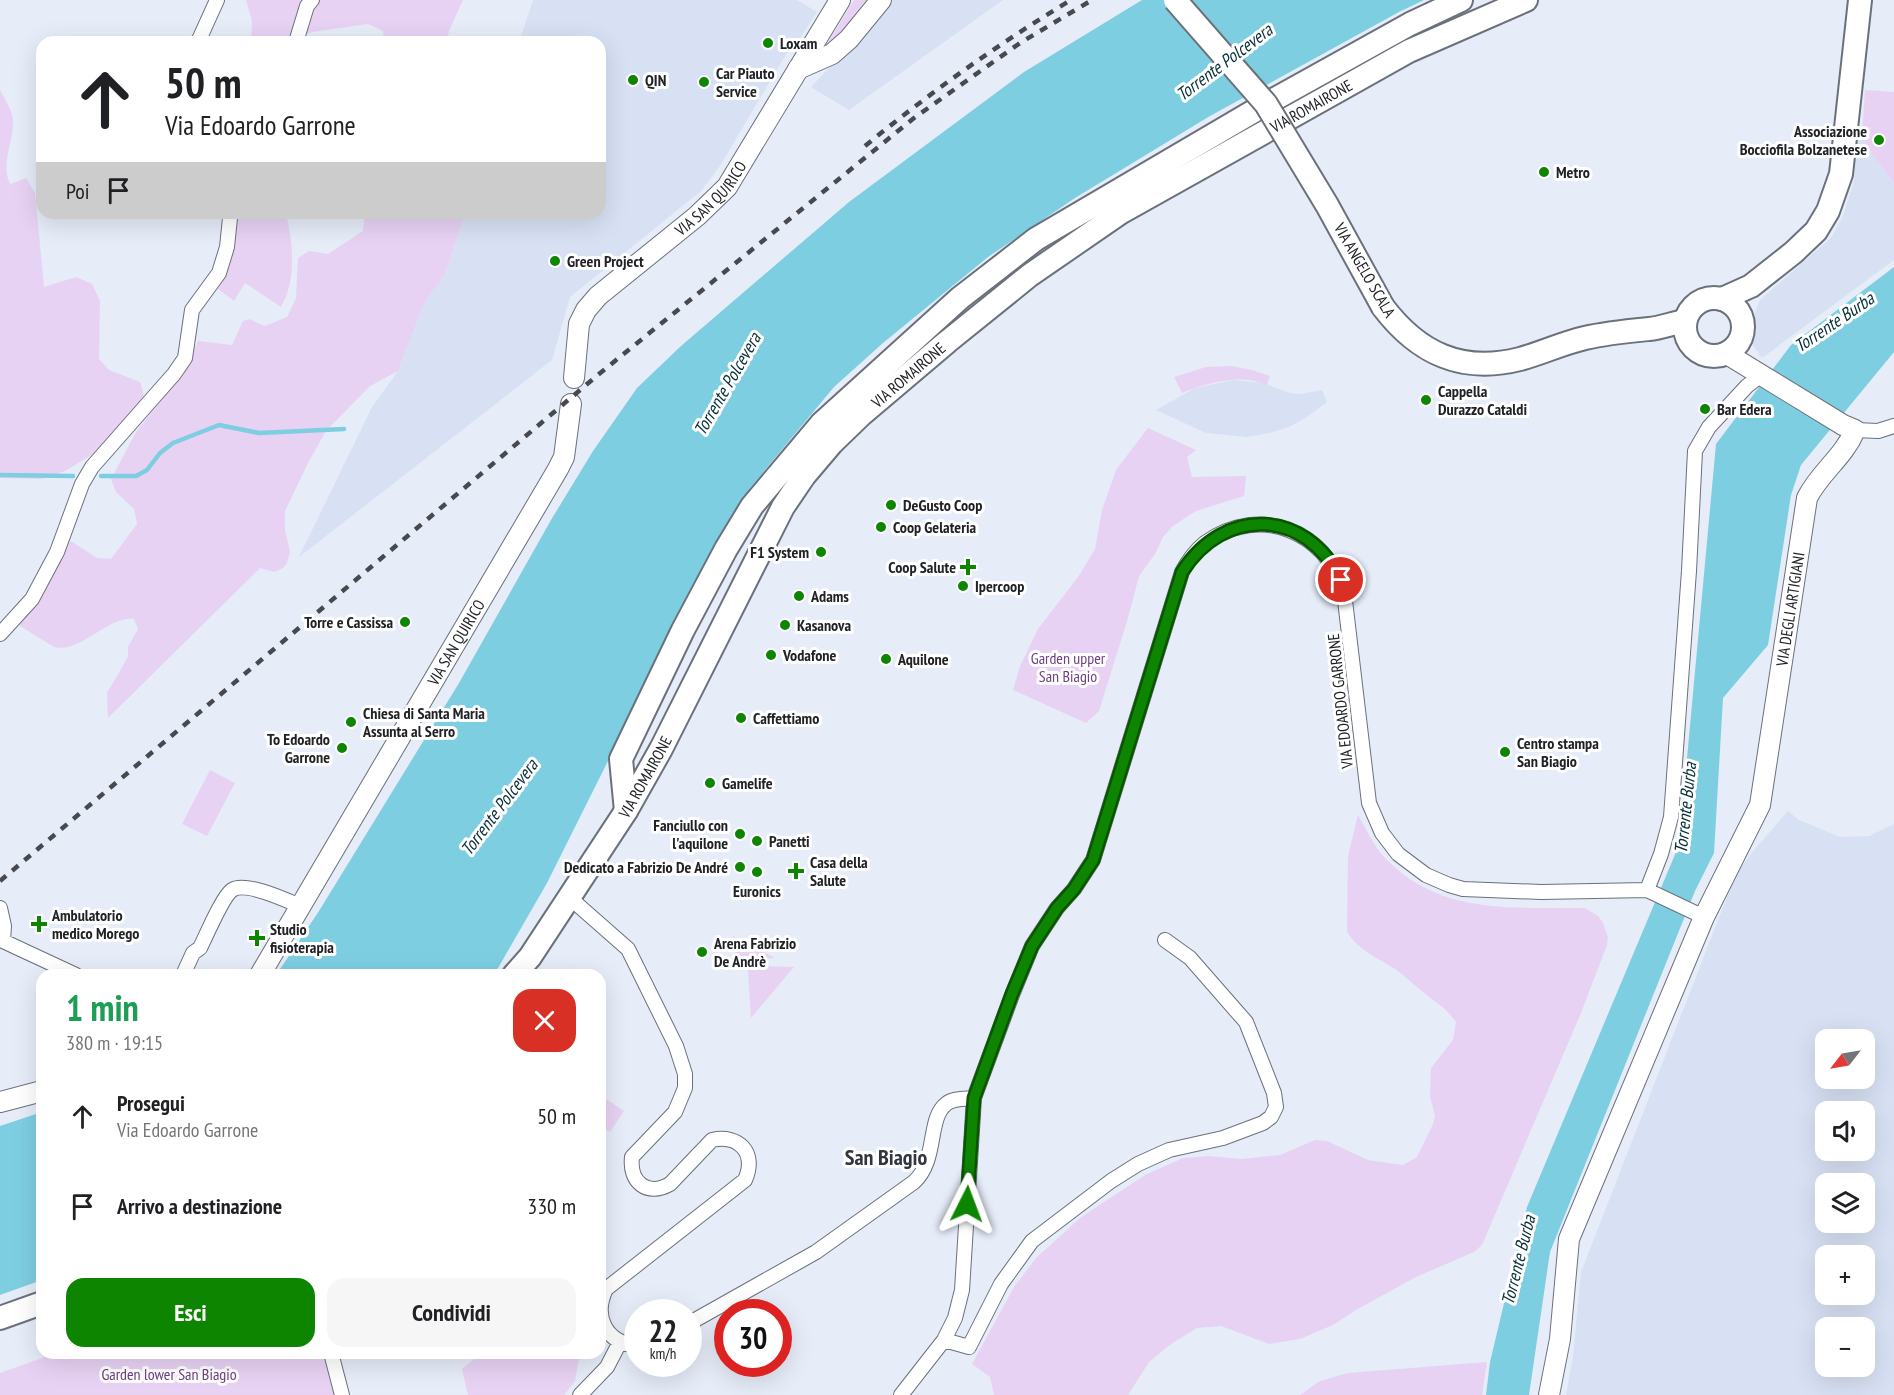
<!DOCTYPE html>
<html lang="it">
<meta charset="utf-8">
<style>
:root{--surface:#fff;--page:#f6f6f6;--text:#202124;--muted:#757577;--accent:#0d8501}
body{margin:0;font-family:"PT Sans Narrow",sans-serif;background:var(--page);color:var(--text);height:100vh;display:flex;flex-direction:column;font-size:22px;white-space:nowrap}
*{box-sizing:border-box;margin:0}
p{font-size:20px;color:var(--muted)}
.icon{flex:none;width:33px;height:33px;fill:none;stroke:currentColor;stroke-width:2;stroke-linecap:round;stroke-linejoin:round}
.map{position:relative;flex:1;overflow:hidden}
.sheet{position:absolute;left:36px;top:969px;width:570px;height:390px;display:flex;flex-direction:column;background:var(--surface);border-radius:18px;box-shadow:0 6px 24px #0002}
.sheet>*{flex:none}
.banner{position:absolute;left:36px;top:36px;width:570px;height:183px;border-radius:18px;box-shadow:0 6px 24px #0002;background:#fff;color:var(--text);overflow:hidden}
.needle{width:39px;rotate:239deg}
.fabs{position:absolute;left:1815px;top:1029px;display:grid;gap:12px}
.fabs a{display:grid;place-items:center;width:60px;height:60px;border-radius:12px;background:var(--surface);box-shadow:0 6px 24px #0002;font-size:30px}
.speed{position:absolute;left:624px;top:1299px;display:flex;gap:12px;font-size:30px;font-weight:700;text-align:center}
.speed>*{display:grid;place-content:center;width:78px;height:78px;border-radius:50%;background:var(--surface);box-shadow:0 6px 24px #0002;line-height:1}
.speed small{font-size:15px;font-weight:400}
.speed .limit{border:9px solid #d22;background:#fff;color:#111}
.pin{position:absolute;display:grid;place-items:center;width:51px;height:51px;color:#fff;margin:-26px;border:3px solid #fff;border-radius:50%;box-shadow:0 2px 6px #0007}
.me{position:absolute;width:66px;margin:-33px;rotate:3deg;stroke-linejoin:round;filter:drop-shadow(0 0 4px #0008)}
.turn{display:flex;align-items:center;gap:21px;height:126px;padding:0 30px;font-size:27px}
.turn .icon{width:78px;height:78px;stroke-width:2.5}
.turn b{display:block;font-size:42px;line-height:51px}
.then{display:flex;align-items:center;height:57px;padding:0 30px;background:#0003;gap:12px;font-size:22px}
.round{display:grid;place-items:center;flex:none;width:63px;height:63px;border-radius:18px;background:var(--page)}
.overview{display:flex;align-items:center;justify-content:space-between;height:102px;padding:0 30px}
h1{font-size:36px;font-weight:600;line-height:45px;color:#1e9e55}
.button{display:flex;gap:12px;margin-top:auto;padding:12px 30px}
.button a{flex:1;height:69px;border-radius:18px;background:var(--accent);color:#fff;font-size:24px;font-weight:600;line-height:69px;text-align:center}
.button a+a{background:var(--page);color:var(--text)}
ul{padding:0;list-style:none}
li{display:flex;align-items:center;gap:18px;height:90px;padding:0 30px}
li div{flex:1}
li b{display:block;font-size:22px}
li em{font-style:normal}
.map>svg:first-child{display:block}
</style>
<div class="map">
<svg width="1894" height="1395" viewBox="0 0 1894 1395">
<rect width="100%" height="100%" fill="#e6ecf8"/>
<path fill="#d8e1f4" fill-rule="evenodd" d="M 533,0 L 797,0 L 817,12 L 800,38 L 785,56 L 720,166 L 701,191 L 570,297 L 552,360 L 299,557 L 372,407 L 398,371 L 424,304 L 445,274 L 465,213 L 600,213 L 600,42 L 519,42 Z
M 886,0 L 1003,0 L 849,110 L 811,87 L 857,38 Z
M 1857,133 L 1862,135 L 1866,145 L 1894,184 L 1894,260 L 1762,358 L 1746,335 L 1760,300 L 1831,238 L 1843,216 L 1854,181 Z
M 1234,380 L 1263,383 L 1290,393 L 1301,394 L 1322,390 L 1327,402 L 1307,417 L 1289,427 L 1270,433 L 1247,437 L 1206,433 L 1156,410 L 1195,388 Z
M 1788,811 L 1799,820 L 1840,837 L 1869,836 L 1894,824 L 1894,1395 L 1566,1395 L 1573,1356 L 1581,1272 L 1729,892 L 1740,869 L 1754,850 ZM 1826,1040 L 1864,1040 L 1864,1078 L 1826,1078 ZM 1826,1112 L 1864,1112 L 1864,1150 L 1826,1150 ZM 1826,1184 L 1864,1184 L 1864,1222 L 1826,1222 ZM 1826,1256 L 1864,1256 L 1864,1294 L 1826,1294 ZM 1826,1328 L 1864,1328 L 1864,1366 L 1826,1366 Z"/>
<path fill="#e8d2f4" d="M 246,0 L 463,0 L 449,31 L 446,42 L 384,42 L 383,31 L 368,24 L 312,32 L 282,42 L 251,42 L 252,21 Z
M 854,0 L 871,0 L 840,40 L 831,44 L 829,41 Z
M 0,90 C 4,98 13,111 13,120 C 14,143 0,162 10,184 L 26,178 L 35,193 L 44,287 L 76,277 L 92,284 L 100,301 L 99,359 L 109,370 L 140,382 L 145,399 L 101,449 L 65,471 L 41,479 L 0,478 Z
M 1865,90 L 1894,92 L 1894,184 L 1866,145 L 1862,135 Z
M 237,213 L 286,213 C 293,244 297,279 281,307 L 245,283 L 234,301 L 218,289 C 231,266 235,243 238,217 Z
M 365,213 L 465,213 L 445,274 L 424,304 L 398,371 L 370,386 L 326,431 L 308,463 L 285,511 L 285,530 L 290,552 L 287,563 L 283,568 L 274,572 L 260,568 L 108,718 L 107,693 L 128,657 L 128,647 L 138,629 L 134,619 C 107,616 81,654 54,647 L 20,626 L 20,620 L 65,546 L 71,541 L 97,558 L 111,559 L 137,524 L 134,509 L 116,492 L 111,479 L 136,432 L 186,368 L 198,341 L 232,345 L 243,321 L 249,319 L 265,326 L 287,317 L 296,298 L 298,258 L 309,251 L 328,254 L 363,231 Z
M 1231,366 L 1252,370 L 1270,376 L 1267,385 C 1241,373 1207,383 1182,393 L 1174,377 L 1206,367 Z
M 1148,428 L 1196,450 L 1187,457 L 1192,477 L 1246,476 L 1244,496 L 1196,511 L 1173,526 L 1163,537 L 1155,554 L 1139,576 L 1128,618 L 1099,711 L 1086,723 L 1013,690 L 1020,666 L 1038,629 L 1078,577 L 1095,549 L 1102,510 L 1116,470 Z
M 210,770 L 235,783 L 207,836 L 182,824 Z
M 1358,815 C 1366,828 1374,847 1385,858 C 1441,916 1512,907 1585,908 L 1598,916 L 1603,923 L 1608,937 L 1607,945 L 1581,1013 L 1482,1245 L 1474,1252 L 1416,1277 L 1356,1310 L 1333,1325 L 1300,1339 L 1269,1344 L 1221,1326 L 1197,1328 L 1171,1344 L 1149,1362 L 1128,1395 L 994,1395 L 990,1377 L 972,1364 L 1014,1287 L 1036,1258 L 1080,1218 L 1145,1175 L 1183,1158 L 1208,1156 L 1242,1159 L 1280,1155 L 1315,1140 L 1327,1141 L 1368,1160 L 1403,1165 L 1417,1157 L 1433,1124 L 1435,1115 L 1430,1097 L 1431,1068 L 1453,1040 L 1456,1022 C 1445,1007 1438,1004 1424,993 C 1414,985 1405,976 1395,969 C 1378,958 1356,949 1347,931 L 1348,856 Z
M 733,936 L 775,958 L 735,959 Z
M 751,966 L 794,967 L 751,1018 L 748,971 L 748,968 Z
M 600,1095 L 624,1111 L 610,1132 L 600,1126 Z
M 56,1353 L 325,1353 L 338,1395 L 0,1395 L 0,1373 Z
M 481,1353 L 580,1353 L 575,1381 L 564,1395 L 468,1395 L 462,1369 Z
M 1487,1362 L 1482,1395 L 1300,1395 L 1320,1381 L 1348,1373 Z"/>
<path fill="#7ecee2" d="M 1142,0 L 1424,0 L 1399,12 L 1210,116 L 1075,198 L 988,257 L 883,343 L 834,387 L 750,488 L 692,593 L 547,883 L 494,975 L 276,975 L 319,911 L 459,683 L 551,520 L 593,451 L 637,388 L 681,346 L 849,202 L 1024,72 Z
M 1894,267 L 1894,352 L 1801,465 L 1791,495 L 1768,645 L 1723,698 L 1714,853 L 1695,891 L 1550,1252 L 1529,1395 L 1486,1395 L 1490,1362 L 1527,1207 L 1679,845 L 1716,444 L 1791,345 Z
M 42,1112 L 42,1280 L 0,1295 L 0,1126 Z"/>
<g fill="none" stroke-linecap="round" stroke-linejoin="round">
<path stroke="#7ecee2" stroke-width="4.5" d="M 0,475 L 73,476
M 101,476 L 136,476 L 147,470 L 160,453 L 173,443 L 219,425 L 259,433 L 344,429"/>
<g stroke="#6b717b" stroke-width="16">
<path id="street" d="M 198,42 L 217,0
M 296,42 L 307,6 L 312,0
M 1855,430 L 1878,431 L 1894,426
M 0,634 L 32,599 L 57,552 L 82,484 L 92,467 L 174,374 L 185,358 L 192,310 L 219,273 L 227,247 L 230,218 L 228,213
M 1647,890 L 1661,854 L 1671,817 L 1689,571 L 1695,451 L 1709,427 L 1747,386 L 1761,375
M 570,898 L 628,949 L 676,1046 L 685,1074 L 685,1088 L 675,1112 L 632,1157 C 629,1182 647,1197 670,1184 L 712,1140 C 739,1134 757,1153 745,1180 L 606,1289 C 593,1316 605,1343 638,1346
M 0,908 L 4,926 L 3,941 L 76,975
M 183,975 L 193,953 L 200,948 C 206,936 223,896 232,890 C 245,881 286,900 300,906
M 688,1324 L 816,1252 L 914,1182 C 938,1160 927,1119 946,1104 C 953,1098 965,1099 974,1098
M 944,1340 L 969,1347 L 1001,1284 L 1032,1241 L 1111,1181 L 1138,1164 L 1169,1150 L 1223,1138 L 1263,1123 L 1271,1117 L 1276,1107 L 1274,1093 L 1246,1022 L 1190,958 L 1165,940
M 331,1353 L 342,1395
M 580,1395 L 607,1367 L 620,1342
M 901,1395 L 944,1340 L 955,1318 L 962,1290 L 974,1098 L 1012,995 L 1032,946 L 1057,908 L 1074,889 L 1093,860 L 1182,572 C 1188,561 1195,551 1205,543 C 1259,504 1326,530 1344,592 L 1369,803 L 1382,833 L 1398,854 L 1426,875 L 1449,885 L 1463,889 L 1541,892 L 1647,890 L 1704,917"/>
</g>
<g stroke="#6b717b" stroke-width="22">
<g id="secondary">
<path d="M 798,69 L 832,54 L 849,39 L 881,0"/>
<path id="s1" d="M 574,378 L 579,324 L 586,310 L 598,296 L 697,216 L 727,187 L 840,0"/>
<path id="s2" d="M 260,975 L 558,469 L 564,457 L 571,404"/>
<path d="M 0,1102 L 42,1091"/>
<path id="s3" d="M 1549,1395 L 1560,1339 L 1569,1239 L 1704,917 L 1760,805 L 1807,498 C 1820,472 1844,457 1855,430 L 1843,425 L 1727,354"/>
</g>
</g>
<g stroke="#6b717b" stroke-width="26">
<g id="primary">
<circle cx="1714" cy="327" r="29"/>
<path d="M 1722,299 L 1751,286 L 1794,252 L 1816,231 L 1828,211 L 1841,174 L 1860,0"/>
<path d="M 1383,307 C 1418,353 1461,374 1520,359 C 1542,353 1563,343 1585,338 C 1606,333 1628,331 1649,329 C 1661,328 1673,323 1685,321"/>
<path d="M 626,811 L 621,759 L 683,630 L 726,549 L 752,506 L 821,424 L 960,298 L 1036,239 L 1266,104 L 1410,24 L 1461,0"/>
<path id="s4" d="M 514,975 L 530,957 L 626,811 L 661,749 L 783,507 L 804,476 L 832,443 L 862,414 L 947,342 L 1030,275 L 1120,213 L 1409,51 L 1526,0"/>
<path d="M 0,1318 L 42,1303"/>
</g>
</g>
<use href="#street" stroke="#fff" stroke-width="14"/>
<use href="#secondary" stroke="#fff" stroke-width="20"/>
<use href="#primary" stroke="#fff" stroke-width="22"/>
<path stroke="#47494f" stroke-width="4.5" stroke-dasharray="8 8" stroke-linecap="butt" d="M 865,146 C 931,92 998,44 1071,0
M 0,881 L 599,374 L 914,118 L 1020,43 L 1092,0"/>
<g stroke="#6b717b" stroke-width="26" stroke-linecap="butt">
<path id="primary-bridge" d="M 1175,0 L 1266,104 L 1327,205 L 1383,307"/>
</g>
<use href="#primary-bridge" stroke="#fff" stroke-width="22"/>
</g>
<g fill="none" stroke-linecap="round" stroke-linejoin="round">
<g stroke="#085601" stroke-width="15">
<path id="route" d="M 967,1204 L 974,1098 L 1012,994 L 1032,946 L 1057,908 L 1074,889 L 1093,860 L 1182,572 C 1224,506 1306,508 1341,580"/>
</g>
<use href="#route" stroke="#0d8501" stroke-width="10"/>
</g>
<g fill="#0d8501" stroke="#fff" stroke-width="2">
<circle cx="768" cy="43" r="6"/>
<circle cx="633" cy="80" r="6"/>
<circle cx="704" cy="82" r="6"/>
<circle cx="1879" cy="140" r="6"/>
<circle cx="1544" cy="172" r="6"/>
<circle cx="555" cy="261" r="6"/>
<circle cx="1426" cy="400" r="6"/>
<circle cx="1705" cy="409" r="6"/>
<circle cx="891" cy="505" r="6"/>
<circle cx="881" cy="527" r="6"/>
<circle cx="821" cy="552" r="6"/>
<path d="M965 558h6v6h6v6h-6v6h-6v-6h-6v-6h6z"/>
<circle cx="963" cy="586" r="6"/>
<circle cx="799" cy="596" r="6"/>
<circle cx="405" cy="622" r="6"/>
<circle cx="785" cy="625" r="6"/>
<circle cx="771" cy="655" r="6"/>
<circle cx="886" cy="659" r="6"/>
<circle cx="741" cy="718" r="6"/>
<circle cx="351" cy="722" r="6"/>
<circle cx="342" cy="748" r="6"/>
<circle cx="1505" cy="752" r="6"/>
<circle cx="710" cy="783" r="6"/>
<circle cx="740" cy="834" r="6"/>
<circle cx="757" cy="841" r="6"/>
<circle cx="740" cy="867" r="6"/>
<path d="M793 862h6v6h6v6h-6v6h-6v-6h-6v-6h6z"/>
<circle cx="757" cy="872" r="6"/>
<path d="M36 915h6v6h6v6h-6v6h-6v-6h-6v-6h6z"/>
<path d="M254 929h6v6h6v6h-6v6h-6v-6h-6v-6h6z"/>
<circle cx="702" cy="952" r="6"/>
</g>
<g text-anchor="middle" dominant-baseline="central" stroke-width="6" stroke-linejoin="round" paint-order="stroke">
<g font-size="16" font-weight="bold" fill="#202226" stroke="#fff" text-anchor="start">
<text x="780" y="43">Loxam</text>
<text x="716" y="73">Car Piauto<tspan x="716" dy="18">Service</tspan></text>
<text x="645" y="80">QIN</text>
<text x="1867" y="131" text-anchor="end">Associazione<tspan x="1867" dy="18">Bocciofila Bolzanetese</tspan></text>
<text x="1556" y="172">Metro</text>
<text x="567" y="261">Green Project</text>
<text x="1438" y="391">Cappella<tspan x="1438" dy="18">Durazzo Cataldi</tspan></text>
<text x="1717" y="409">Bar Edera</text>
<text x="903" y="505">DeGusto Coop</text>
<text x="893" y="527">Coop Gelateria</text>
<text x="809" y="552" text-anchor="end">F1 System</text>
<text x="956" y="567" text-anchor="end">Coop Salute</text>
<text x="975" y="586">Ipercoop</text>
<text x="811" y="596">Adams</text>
<text x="393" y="622" text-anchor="end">Torre e Cassissa</text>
<text x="797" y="625">Kasanova</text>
<text x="783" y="655">Vodafone</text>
<text x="898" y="659">Aquilone</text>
<text x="363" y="713">Chiesa di Santa Maria<tspan x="363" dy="18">Assunta al Serro</tspan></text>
<text x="753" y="718">Caffettiamo</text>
<text x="330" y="739" text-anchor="end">To Edoardo<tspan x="330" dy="18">Garrone</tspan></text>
<text x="1517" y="743">Centro stampa<tspan x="1517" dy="18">San Biagio</tspan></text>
<text x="722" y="783">Gamelife</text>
<text x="728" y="825" text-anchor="end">Fanciullo con<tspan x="728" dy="18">l'aquilone</tspan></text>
<text x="769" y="841">Panetti</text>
<text x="810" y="862">Casa della<tspan x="810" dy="18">Salute</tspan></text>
<text x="728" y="867" text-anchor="end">Dedicato a Fabrizio De André</text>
<text x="757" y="891" text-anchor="middle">Euronics</text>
<text x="52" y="915">Ambulatorio<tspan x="52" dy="18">medico Morego</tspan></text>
<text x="270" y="929">Studio<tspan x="270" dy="18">fisioterapia</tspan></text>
<text x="714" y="943">Arena Fabrizio<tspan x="714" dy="18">De Andrè</tspan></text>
</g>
<g font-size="16" fill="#202226" stroke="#fff">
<text stroke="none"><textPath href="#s4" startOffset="1210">VIA ROMAIRONE</textPath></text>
<text stroke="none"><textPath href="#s1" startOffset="238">VIA SAN QUIRICO</textPath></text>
<text transform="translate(1365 270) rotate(60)">VIA ANGELO SCALA</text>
<text stroke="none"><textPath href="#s4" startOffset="724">VIA ROMAIRONE</textPath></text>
<text stroke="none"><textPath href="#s3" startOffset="830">VIA DEGLI ARTIGIANI</textPath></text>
<text stroke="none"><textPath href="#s2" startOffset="386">VIA SAN QUIRICO</textPath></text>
<text transform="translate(1340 701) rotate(-96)">VIA EDOARDO GARRONE</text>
<text stroke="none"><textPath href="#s4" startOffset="238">VIA ROMAIRONE</textPath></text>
</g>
<g font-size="16" fill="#6e4182" stroke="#fff">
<text x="1068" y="658">Garden upper<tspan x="1068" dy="18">San Biagio</tspan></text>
<text x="169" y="1374">Garden lower San Biagio</text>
</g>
<g font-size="18" font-style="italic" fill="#062f38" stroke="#fff">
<text transform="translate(1224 62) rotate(-37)">Torrente Polcevera</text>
<text transform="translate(1834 322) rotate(-34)">Torrente Burba</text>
<text transform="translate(727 384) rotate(-60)">Torrente Polcevera</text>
<text transform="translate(499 807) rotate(-53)">Torrente Polcevera</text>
<text transform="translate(1685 808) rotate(-84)">Torrente Burba</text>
<text transform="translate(1518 1260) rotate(-76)">Torrente Burba</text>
</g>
<g font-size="22" font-weight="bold" fill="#30353e" stroke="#fff">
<text x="886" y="1157">San Biagio</text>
</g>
</g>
</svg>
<div class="fabs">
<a><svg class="needle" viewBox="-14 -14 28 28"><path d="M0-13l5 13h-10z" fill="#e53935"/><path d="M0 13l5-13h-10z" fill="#757577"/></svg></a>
<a><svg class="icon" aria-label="sound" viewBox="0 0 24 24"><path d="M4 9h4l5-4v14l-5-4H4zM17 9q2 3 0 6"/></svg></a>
<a><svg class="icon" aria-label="layers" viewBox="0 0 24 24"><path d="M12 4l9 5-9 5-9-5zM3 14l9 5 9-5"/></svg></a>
<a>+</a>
<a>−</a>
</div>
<div class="speed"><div>22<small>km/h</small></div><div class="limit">30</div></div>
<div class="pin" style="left:1341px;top:580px;background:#d93025"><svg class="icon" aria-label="arrive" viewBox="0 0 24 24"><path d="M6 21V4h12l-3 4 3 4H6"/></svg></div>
<svg class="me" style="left:967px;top:1204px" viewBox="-20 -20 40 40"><path d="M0-17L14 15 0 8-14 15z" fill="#0d8501" stroke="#fff" stroke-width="4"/></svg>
<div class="banner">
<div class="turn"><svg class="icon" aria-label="ahead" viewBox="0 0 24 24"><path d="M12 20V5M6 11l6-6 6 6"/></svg><div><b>50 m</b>Via Edoardo Garrone</div></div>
<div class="then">Poi<svg class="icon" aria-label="arrive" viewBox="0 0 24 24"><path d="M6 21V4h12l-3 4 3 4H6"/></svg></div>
</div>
<section class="sheet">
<div class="overview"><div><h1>1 min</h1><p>380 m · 19:15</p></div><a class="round" style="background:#d93025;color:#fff"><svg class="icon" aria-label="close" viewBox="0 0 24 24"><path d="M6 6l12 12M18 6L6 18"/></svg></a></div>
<ul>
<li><svg class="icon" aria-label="ahead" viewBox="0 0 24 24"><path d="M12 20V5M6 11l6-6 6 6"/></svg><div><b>Prosegui</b><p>Via Edoardo Garrone</p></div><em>50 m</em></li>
<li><svg class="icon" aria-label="arrive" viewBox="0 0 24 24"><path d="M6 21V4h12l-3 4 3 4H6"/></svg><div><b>Arrivo a destinazione</b></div><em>330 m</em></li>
</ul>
<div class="button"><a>Esci</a><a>Condividi</a></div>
</section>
</div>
